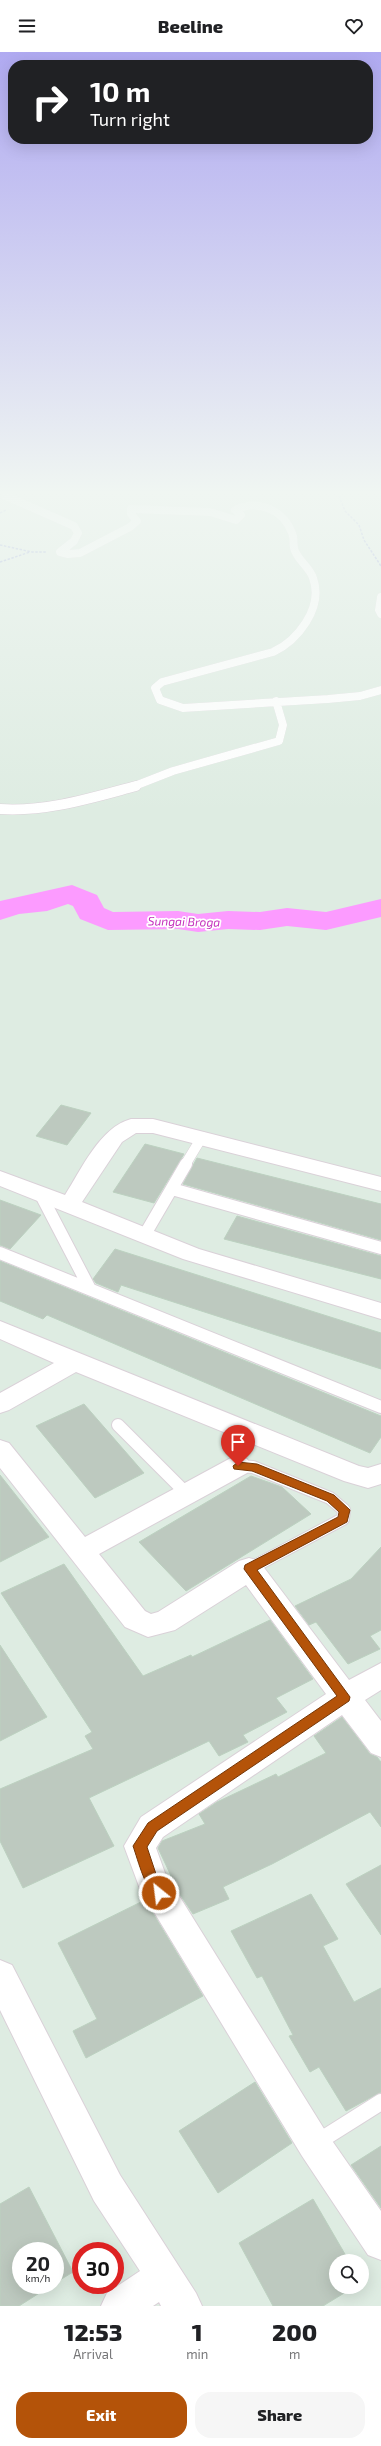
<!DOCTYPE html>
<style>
:root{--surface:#fff;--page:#f6f6f6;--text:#202124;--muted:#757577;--accent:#b45309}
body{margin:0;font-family:"Exo 2",sans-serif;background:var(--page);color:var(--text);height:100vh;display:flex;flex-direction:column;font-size:15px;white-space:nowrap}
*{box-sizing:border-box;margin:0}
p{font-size:13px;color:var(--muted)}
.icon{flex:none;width:22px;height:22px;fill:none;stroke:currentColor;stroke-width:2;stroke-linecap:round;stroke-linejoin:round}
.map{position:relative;height:2254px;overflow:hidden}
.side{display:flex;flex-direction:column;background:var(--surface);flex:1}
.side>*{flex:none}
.top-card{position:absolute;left:8px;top:8px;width:365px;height:84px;border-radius:16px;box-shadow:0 4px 16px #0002;background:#202124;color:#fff;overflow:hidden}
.tools{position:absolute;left:329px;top:2202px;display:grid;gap:8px}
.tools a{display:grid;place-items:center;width:40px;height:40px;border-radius:50%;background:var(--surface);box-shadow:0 4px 16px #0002;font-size:20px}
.speed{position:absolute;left:12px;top:2190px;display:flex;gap:8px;font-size:20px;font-weight:700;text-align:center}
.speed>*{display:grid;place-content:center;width:52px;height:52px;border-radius:50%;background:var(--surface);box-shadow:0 4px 16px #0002;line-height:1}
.speed small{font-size:10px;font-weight:400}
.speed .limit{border:6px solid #d22;background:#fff;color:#111}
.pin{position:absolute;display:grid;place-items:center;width:34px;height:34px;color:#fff;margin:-41px -17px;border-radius:50% 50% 50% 0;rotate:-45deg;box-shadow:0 0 4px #0007}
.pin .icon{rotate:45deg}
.me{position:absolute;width:44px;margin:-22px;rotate:331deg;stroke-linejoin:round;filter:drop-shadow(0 0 3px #0008)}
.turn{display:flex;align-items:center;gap:14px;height:84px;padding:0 16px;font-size:18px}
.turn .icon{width:52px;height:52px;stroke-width:2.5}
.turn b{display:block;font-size:28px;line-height:34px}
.eta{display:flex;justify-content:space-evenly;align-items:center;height:68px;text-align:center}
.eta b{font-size:24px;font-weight:800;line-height:28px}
.action{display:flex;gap:8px;margin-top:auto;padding:8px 16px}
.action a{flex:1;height:46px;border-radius:16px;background:var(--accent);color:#fff;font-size:16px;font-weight:800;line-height:46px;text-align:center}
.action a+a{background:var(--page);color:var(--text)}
header{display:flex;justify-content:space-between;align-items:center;height:52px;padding:0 16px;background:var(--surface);font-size:18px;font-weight:800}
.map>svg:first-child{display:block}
</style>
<header><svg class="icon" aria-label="menu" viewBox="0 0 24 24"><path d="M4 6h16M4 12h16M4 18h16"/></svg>Beeline<svg class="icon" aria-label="heart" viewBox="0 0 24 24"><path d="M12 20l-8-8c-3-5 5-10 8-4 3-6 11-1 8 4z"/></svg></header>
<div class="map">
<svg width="381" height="2254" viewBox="0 0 381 2254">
<rect width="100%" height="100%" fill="#deece2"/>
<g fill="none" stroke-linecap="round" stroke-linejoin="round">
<path fill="#fc9bff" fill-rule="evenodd" d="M 72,833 L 97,843 L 104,856 L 113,860 L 178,859 L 198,862 L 228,859 L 260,860 L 287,856 L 326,860 L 381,847 L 381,865 L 326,878 L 287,874 L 260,878 L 228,877 L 198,880 L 178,877 L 108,878 L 80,867 L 73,854 L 68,852 L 47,859 L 19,862 L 0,868 L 0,849 Z"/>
</g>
<path fill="#bdc9bf" stroke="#bcd1c0" d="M 61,1053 L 91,1061 L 67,1093 L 36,1084 Z
M 145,1092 L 184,1102 L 154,1151 L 113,1140 Z
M 197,1106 L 381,1152 L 381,1188 L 183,1132 Z
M 0,1148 L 41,1163 L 10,1197 L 0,1193 Z
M 237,1164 L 381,1204 L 381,1227 L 224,1187 Z
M 115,1197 L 381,1281 L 381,1317 L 124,1234 L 121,1233 L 118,1240 L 96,1231 L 93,1227 Z
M 0,1209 L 381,1364 L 381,1385 L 370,1401 L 47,1263 L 43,1267 L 0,1249 Z
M 84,1352 L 144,1421 L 95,1446 L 36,1374 Z
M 0,1423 L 49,1485 L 0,1510 Z
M 251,1424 L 282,1435 L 311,1462 L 186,1539 L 139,1490 Z
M 381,1495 L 381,1578 L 370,1584 L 380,1597 L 348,1612 L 316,1570 L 309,1573 L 295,1554 L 351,1527 Z
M 64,1512 L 143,1624 L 191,1603 L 192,1605 L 270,1568 L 313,1627 L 276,1646 L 287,1660 L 243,1683 L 248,1690 L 219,1704 L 209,1689 L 89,1746 L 114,1794 L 23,1836 L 0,1789 L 0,1737 L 93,1697 L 85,1684 L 92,1680 L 1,1541 Z
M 0,1593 L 47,1665 L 0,1689 Z
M 342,1665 L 370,1702 L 377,1705 L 381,1710 L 381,1775 L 370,1760 L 272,1812 L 223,1835 L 229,1847 L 193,1862 L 179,1841 L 158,1796 L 162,1789 L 205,1772 L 199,1762 L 217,1750 L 276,1722 L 278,1725 L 326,1701 L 314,1684 Z
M 381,1813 L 381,1883 L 346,1832 Z
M 311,1842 L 338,1887 L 323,1894 L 354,1950 L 381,1936 L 381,2040 L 346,2059 L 319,2015 L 310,2020 L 289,1984 L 293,1983 L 262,1924 L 257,1926 L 231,1879 Z
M 145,1848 L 203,1944 L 86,2006 L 73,1979 L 97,1967 L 58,1891 Z
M 255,2030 L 292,2091 L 218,2141 L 179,2079 Z
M 381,2094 L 381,2156 L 351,2113 Z
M 29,2135 L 73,2220 L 55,2231 L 55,2199 L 21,2199 L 21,2233 L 52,2233 L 19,2254 L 0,2254 L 0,2152 Z
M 313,2147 L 349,2209 L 336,2209 L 336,2235 L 354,2235 L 323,2254 L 273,2254 L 239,2191 Z"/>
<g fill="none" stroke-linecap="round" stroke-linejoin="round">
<g stroke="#dad1d8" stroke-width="8">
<path id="lane-far3" d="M 6,444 L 74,474 L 78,481 L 74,489 L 60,500 L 68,502 L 80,501 L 130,475 L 137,469 L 131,462 L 131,457 L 210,460 L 236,468 L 241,463 L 235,458 C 257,447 283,457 292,481 C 295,487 292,493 295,499 C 299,509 310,516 313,526 C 324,556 297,589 273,600 L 162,630 L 155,636 L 160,648 L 183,656 L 328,647 L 360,644 L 381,638
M 381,545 L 379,558 L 381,562
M 132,735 L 173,719 L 279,689 L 283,673 L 276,649"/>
</g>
<g stroke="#dad1d8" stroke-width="11">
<path id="lane-far2" d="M 0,757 C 47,760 91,746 136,734
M 185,1113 L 202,1085"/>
</g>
<g stroke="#dad1d8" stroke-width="14">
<path id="lane-far1" d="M 172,1137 L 381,1196
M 41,1143 L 90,1237
M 144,1184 L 186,1112
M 0,1201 L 381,1355
M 118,1373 L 187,1442
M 238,1414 L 253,1415 L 330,1446 L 344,1458 L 343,1467 L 249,1517"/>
</g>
<g stroke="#dad1d8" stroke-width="18">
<path id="lane" d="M 316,2091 L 381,2050"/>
</g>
<g stroke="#dad1d8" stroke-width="2">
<path id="street" d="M 131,1067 L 153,1067 L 381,1125 L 381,1139 L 153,1081 L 136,1081 L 122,1090 L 82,1150 L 199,1197 L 381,1251 L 381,1267 L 183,1207 L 0,1134 L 0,1119 L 65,1143 C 81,1118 100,1075 131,1067 Z
M 0,1269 L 359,1414 L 368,1416 L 381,1412 L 381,1432 L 368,1436 L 344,1429 L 76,1320 L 9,1358 L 0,1361 L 0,1341 L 54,1311 L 0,1287 Z
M 0,1388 L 9,1391 L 85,1485 L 229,1407 L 238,1404 L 247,1407 L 251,1414 L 247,1421 L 99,1502 L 145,1559 L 151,1562 L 158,1560 L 239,1509 L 249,1506 L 259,1509 L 349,1628 L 381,1611 L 381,1638 L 365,1648 L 381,1669 L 381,1705 L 371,1701 L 342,1663 L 163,1785 L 156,1796 L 165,1821 L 326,2080 L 381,2159 L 381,2208 L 368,2203 L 302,2104 L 140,1837 L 124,1794 L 141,1765 L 326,1642 L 246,1533 L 175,1578 L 148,1585 L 125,1575 L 0,1416 Z
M 0,1908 L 12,1913 L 120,2123 L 196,2241 L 202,2254 L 161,2254 L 159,2250 L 153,2254 L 101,2254 L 107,2241 L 140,2219 L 94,2149 L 0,1958 Z"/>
</g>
<path stroke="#99a6da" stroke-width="1.5" stroke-dasharray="2.5 1.5" stroke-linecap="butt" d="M 339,444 L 345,459 L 359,473 L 364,488 L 381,514
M 0,461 L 6,458
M 0,493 L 32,500 L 47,500
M 0,510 L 30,500"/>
<use href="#lane-far3" stroke="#fff" stroke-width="8"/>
<use href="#lane-far2" stroke="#fff" stroke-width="10"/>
<use href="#lane-far1" stroke="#fff" stroke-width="12"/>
<use href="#lane" stroke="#fff" stroke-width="16"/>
<use href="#street" fill="#fff" fill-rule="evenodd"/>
</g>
<linearGradient id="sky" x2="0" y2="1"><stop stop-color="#b0aaf1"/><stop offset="0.58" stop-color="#f0f6f2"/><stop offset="1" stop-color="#f0f6f2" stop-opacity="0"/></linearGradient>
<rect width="381" height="760" fill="url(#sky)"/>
<path fill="#b45309" stroke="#753606" d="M 238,1410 L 257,1412 L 334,1443 L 350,1458 L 347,1470 L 257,1518 L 350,1645 L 349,1649 L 157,1779 L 147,1795 L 157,1825 L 166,1841 L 164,1845 L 159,1847 C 146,1841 138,1808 133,1794 L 148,1771 L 337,1644 L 244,1517 L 245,1513 L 338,1465 L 339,1460 L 327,1449 L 252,1419 L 234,1417 L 233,1414 Z"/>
<g text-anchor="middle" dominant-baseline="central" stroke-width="3.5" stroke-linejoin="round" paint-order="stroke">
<g font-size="12" font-style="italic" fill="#c431bc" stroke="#fff">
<text transform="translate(184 869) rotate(1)">Sungai Broga</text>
</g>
</g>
</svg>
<div class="tools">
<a><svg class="icon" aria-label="search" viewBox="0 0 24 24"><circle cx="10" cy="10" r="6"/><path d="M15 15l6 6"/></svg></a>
</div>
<div class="speed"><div>20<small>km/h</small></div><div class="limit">30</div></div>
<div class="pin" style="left:238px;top:1414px;background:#d93025"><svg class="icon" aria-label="arrive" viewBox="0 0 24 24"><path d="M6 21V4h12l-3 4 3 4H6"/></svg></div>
<svg class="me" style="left:159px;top:1841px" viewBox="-20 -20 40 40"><circle r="17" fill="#b45309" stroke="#fff" stroke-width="3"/><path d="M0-11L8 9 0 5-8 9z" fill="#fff"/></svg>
<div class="top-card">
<div class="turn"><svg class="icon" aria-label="right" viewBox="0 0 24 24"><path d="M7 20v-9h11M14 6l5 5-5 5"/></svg><div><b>10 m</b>Turn right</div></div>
</div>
</div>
<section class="side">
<div class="eta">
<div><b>12:53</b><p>Arrival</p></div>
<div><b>1</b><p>min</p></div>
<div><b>200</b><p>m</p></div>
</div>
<div class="action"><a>Exit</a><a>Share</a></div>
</section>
